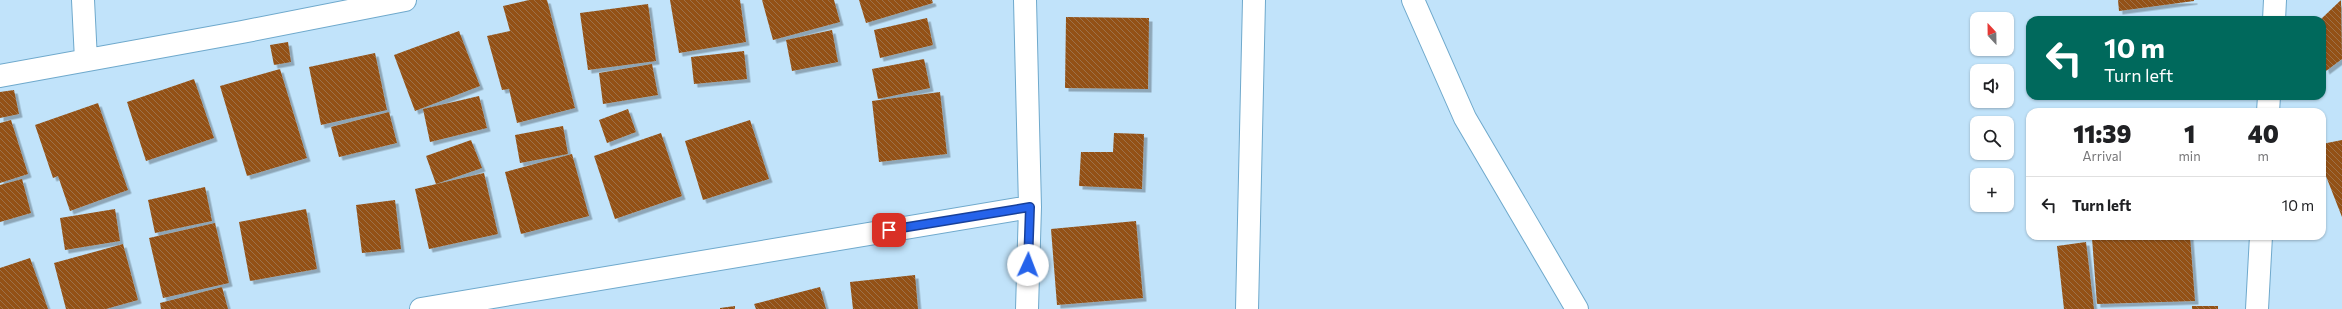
<!DOCTYPE html>
<style>
:root{--surface:#fff;--page:#f2f2f2;--text:#202124;--muted:#757577;--line:#e0e0e0}
body{margin:0;font-family:Commissioner,sans-serif;background:var(--page);color:var(--text);height:100vh;display:flex;flex-direction:column;font-size:15px;white-space:nowrap}
*{box-sizing:border-box;margin:0}
p{font-size:13px;color:var(--muted)}
.icon{flex:none;width:22px;height:22px;fill:none;stroke:currentColor;stroke-width:2;stroke-linecap:round;stroke-linejoin:round}
.map{position:relative;flex:1;overflow:hidden}
.panel{position:absolute;left:2026px;top:108px;width:300px;height:132px;display:flex;flex-direction:column;background:var(--surface);border-radius:12px;box-shadow:0 1px 3px #0004}
.panel>*{flex:none}
.guide{position:absolute;left:2026px;top:16px;width:300px;height:84px;border-radius:12px;box-shadow:0 1px 3px #0004;background:#00695c;color:#fff;overflow:hidden}
.needle{width:26px;rotate:338deg}
.fabs{position:absolute;left:1970px;top:12px;display:grid;gap:8px}
.fabs a{display:grid;place-items:center;width:44px;height:44px;border-radius:8px;background:var(--surface);box-shadow:0 1px 3px #0004;font-size:20px}
.pin{position:absolute;display:grid;place-items:center;width:34px;height:34px;color:#fff;margin:-17px;border-radius:8px;box-shadow:0 2px 6px #0006}
.me{position:absolute;width:44px;margin:-22px;rotate:2deg;stroke-linejoin:round;filter:drop-shadow(0 0 3px #0008)}
.turn{display:flex;align-items:center;gap:14px;height:84px;padding:0 12px;font-size:18px}
.turn .icon{width:52px;height:52px;stroke-width:2.5}
.turn b{display:block;font-size:28px;line-height:34px}
.eta{display:flex;justify-content:space-evenly;align-items:center;height:68px;text-align:center}
.eta b{font-size:24px;font-weight:800;line-height:28px}
ul{padding:0;list-style:none}
li{display:flex;align-items:center;gap:12px;height:56px;padding:0 12px;border-top:1px solid var(--line)}
li div{flex:1}
li b{display:block;font-size:15px}
li em{font-style:normal}
.map>svg:first-child{display:block}
</style>
<div class="map">
<svg width="2342" height="309" viewBox="0 0 2342 309">
<defs>
<pattern id="building-back-hatch" width="6" height="6" patternUnits="userSpaceOnUse"><rect width="6" height="6" fill="#935116"/><path d="M-1 5l2 2M0 0l6 6M5-1l2 2" fill="none" stroke="#9d7149"/></pattern>
<filter id="shadow"><feDropShadow dx="3.5" dy="3.5" stdDeviation="0" flood-color="#0004"/></filter>
</defs>
<rect width="100%" height="100%" fill="#c1e3fa"/>
<path fill="url(#building-back-hatch)" filter="url(#shadow)" d="M 529,0 L 547,0 L 575,108 L 517,123 L 509,89 L 502,90 L 487,36 L 510,31 L 503,6 Z
M 670,0 L 740,0 L 746,42 L 679,53 Z
M 762,0 L 834,0 L 840,22 L 773,40 Z
M 859,0 L 932,0 L 933,3 L 866,23 Z
M 2118,0 L 2194,0 L 2194,1 L 2119,11 Z
M 2341,0 L 2342,59 L 2326,71 L 2322,58 L 2322,20 L 2320,20 Z
M 648,4 L 656,61 L 588,70 L 580,13 Z
M 1066,17 L 1149,18 L 1148,89 L 1065,88 Z
M 927,18 L 933,45 L 880,58 L 874,30 Z
M 832,30 L 838,62 L 792,71 L 786,40 Z
M 459,31 L 480,86 L 415,111 L 394,55 Z
M 288,42 L 291,62 L 274,65 L 270,45 Z
M 744,51 L 747,79 L 694,84 L 691,57 Z
M 375,53 L 387,110 L 321,125 L 309,67 Z
M 924,59 L 930,88 L 878,99 L 872,69 Z
M 652,64 L 658,95 L 603,104 L 599,73 Z
M 280,69 L 307,158 L 247,176 L 220,86 Z
M 194,79 L 214,138 L 146,161 L 127,102 Z
M 14,90 L 19,114 L 0,118 L 0,92 Z
M 940,92 L 947,154 L 879,162 L 872,101 Z
M 479,96 L 487,128 L 430,142 L 423,109 Z
M 98,103 L 128,190 L 70,211 L 58,176 L 53,178 L 35,125 Z
M 628,109 L 636,132 L 607,143 L 599,120 Z
M 389,112 L 397,143 L 339,157 L 331,127 Z
M 11,120 L 28,174 L 0,183 L 0,123 Z
M 750,120 L 769,179 L 703,200 L 685,141 Z
M 563,126 L 568,154 L 520,163 L 515,135 Z
M 661,133 L 682,196 L 615,219 L 594,156 Z
M 1114,133 L 1144,134 L 1142,189 L 1079,186 L 1081,152 L 1113,152 Z
M 471,140 L 482,168 L 436,184 L 426,156 Z
M 2342,140 L 2342,217 L 2322,166 L 2322,144 Z
M 572,154 L 589,216 L 521,234 L 505,172 Z
M 484,173 L 498,234 L 429,249 L 415,189 Z
M 22,179 L 31,213 L 0,222 L 0,185 Z
M 205,187 L 212,221 L 155,233 L 148,200 Z
M 395,200 L 401,249 L 362,253 L 356,205 Z
M 115,209 L 120,241 L 65,250 L 60,218 Z
M 306,209 L 317,269 L 250,281 L 239,222 Z
M 1136,221 L 1143,298 L 1057,305 L 1051,229 Z
M 215,223 L 229,283 L 163,298 L 149,238 Z
M 2111,236 L 2190,236 L 2195,301 L 2097,304 L 2092,238 Z
M 2086,242 L 2094,309 L 2064,309 L 2057,246 Z
M 123,244 L 138,300 L 106,309 L 66,309 L 54,263 Z
M 30,258 L 48,309 L 0,309 L 0,268 Z
M 915,275 L 918,309 L 853,309 L 850,282 Z
M 222,287 L 228,309 L 161,309 L 160,303 Z
M 820,287 L 826,309 L 756,309 L 754,304 Z
M 735,306 L 735,309 L 720,309 L 720,308 Z
M 2192,306 L 2218,306 L 2218,309 L 2192,309 Z"/>
<g fill="none" stroke-linecap="round" stroke-linejoin="round">
<g stroke="#6fa9cc" stroke-width="24">
<path id="minor" d="M 83,0 L 86,60
M 1025,0 L 1030,207 L 1027,309
M 1413,0 L 1465,118 L 1577,309
M 2274,20 L 2275,0
M 0,76 L 242,32 L 405,0
M 2268,112 L 2269,96
M 421,309 L 1030,207
M 1247,309 L 1254,0
M 2257,309 L 2261,236"/>
</g>
<use href="#minor" stroke="#fff" stroke-width="22"/>
</g>
<g fill="none" stroke-linecap="round" stroke-linejoin="round">
<g stroke="#184099" stroke-width="10">
<path id="route" d="M 889,230 L 1030,207 L 1028,265"/>
</g>
<use href="#route" stroke="#2563eb" stroke-width="7"/>
</g>
</svg>
<div class="fabs">
<a><svg class="needle" viewBox="-14 -14 28 28"><path d="M0-13l5 13h-10z" fill="#e53935"/><path d="M0 13l5-13h-10z" fill="#757577"/></svg></a>
<a><svg class="icon" aria-label="sound" viewBox="0 0 24 24"><path d="M4 9h4l5-4v14l-5-4H4zM17 9q2 3 0 6"/></svg></a>
<a><svg class="icon" aria-label="search" viewBox="0 0 24 24"><circle cx="10" cy="10" r="6"/><path d="M15 15l6 6"/></svg></a>
<a>+</a>
</div>
<div class="pin" style="left:889px;top:230px;background:#d93025"><svg class="icon" aria-label="arrive" viewBox="0 0 24 24"><path d="M6 21V4h12l-3 4 3 4H6"/></svg></div>
<svg class="me" style="left:1028px;top:265px" viewBox="-20 -20 40 40"><circle r="19" fill="#fff"/><path d="M0-13L10 11 0 6-10 11z" fill="#2563eb"/></svg>
<div class="guide">
<div class="turn"><svg class="icon" aria-label="left" viewBox="0 0 24 24"><path d="M17 20v-9H6M10 6l-5 5 5 5"/></svg><div><b>10 m</b>Turn left</div></div>
</div>
<section class="panel">
<div class="eta">
<div><b>11:39</b><p>Arrival</p></div>
<div><b>1</b><p>min</p></div>
<div><b>40</b><p>m</p></div>
</div>
<ul>
<li><svg class="icon" aria-label="left" viewBox="0 0 24 24"><path d="M17 20v-9H6M10 6l-5 5 5 5"/></svg><div><b>Turn left</b></div><em>10 m</em></li>
</ul>
</section>
</div>
